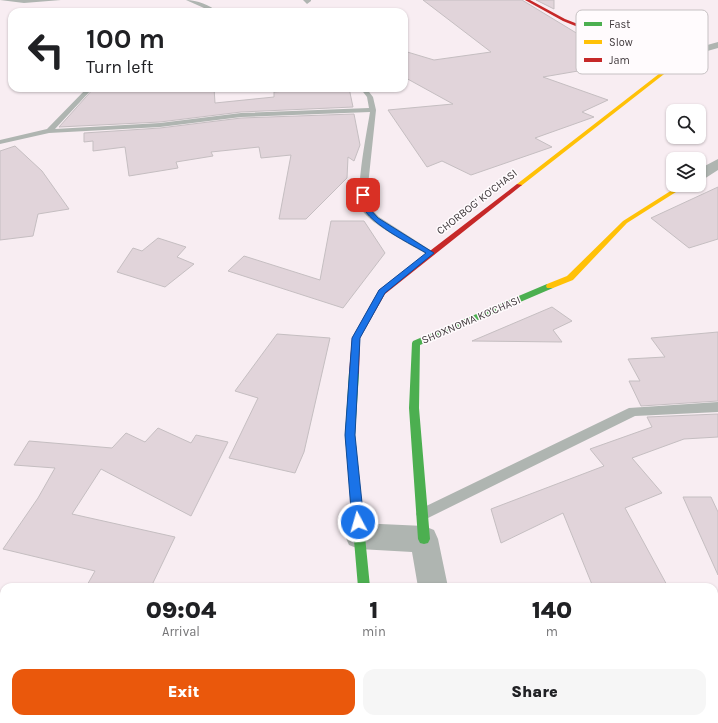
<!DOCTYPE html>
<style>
:root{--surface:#fff;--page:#f6f6f6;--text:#202124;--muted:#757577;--accent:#ea580c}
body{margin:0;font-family:Karla,sans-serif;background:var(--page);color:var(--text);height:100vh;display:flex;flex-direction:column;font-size:15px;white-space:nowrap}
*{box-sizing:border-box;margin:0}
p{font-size:13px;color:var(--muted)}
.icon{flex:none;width:22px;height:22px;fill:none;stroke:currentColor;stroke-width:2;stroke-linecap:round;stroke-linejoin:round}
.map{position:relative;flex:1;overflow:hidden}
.details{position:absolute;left:0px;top:583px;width:718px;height:140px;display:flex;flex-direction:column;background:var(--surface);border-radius:12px 12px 0 0;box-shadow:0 1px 3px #0004}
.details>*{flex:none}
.guide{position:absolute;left:8px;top:8px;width:400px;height:84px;border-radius:12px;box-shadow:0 1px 3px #0004;background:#fff;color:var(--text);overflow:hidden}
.fabs{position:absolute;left:666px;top:104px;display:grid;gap:8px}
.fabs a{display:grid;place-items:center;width:40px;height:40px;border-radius:8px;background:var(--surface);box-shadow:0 1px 3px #0004;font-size:20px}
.pin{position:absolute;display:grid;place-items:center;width:34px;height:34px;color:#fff;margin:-17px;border-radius:8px;box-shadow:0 2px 6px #0006}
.me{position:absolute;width:44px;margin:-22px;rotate:354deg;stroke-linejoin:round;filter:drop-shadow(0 0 3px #0008)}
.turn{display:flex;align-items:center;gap:14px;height:84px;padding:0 12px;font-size:18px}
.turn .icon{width:52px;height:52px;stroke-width:2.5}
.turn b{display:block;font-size:28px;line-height:34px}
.eta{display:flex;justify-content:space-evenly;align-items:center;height:68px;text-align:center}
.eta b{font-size:24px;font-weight:800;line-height:28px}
.cta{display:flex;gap:8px;margin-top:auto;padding:8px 12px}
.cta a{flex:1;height:46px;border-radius:12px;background:var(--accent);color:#fff;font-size:16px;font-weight:800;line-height:46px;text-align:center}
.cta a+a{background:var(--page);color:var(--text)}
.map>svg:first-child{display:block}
</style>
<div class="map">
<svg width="718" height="723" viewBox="0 0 718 723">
<rect width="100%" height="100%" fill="#f8edf2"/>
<path fill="#e1d4da" stroke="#c5bec1" d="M 423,0 L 522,0 L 578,34 L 585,33 L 648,59 L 543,77 L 608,100 L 582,112 L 594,117 L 535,138 L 552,147 L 471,175 L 442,161 L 427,167 L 388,110 L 453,104 L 404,77 L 404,51 L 434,60 L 491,52 Z
M 536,0 L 554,0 L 554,9 Z
M 94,88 L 214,88 L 215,103 L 274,97 L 274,92 L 317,88 L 349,88 L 353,107 L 241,112 L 160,122 L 59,127 Z
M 354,114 L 360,145 L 354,161 L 348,157 L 347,178 L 306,219 L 279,219 L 291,155 L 261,158 L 259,147 L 211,152 L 213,156 L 176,162 L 178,168 L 129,176 L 125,147 L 93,151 L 93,141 L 84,142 L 84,133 L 160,128 L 241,118 Z
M 15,146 L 42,171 L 69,209 L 38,214 L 33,236 L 0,240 L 0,151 Z
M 718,187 L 718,239 L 689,248 L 651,218 Z
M 331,221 L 364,221 L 385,253 L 343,308 L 228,271 L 244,256 L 320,280 Z
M 158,238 L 186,247 L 177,257 L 194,264 L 165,287 L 117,272 L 133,248 L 142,251 Z
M 552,307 L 572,321 L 553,330 L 562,342 L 472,341 Z
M 718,332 L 718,401 L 641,406 L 629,381 L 640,381 L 628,359 L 665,357 L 651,338 Z
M 277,334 L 330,338 L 304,452 L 295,473 L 229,458 L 258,398 L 235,391 Z
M 718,414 L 718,437 L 684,439 L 632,458 L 662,493 L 625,508 L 668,587 L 593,587 L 563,513 L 501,543 L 491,509 L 604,466 L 590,449 L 652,427 L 647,417 Z
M 158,428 L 191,443 L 196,435 L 228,442 L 191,516 L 101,469 L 72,514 L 175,537 L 151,587 L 86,587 L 95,571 L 3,549 L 38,498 L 55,468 L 14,465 L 29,441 L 112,448 L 126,433 L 145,442 Z
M 683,497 L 711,497 L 718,512 L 718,575 Z"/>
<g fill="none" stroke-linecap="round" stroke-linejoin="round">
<path fill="#afb5b1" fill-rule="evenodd" d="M 0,0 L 61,0 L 24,3 Z
M 186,0 C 197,0 210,5 218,12 L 213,12 Z
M 87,88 L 93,88 L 55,129 L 160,123 L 241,113 L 369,108 L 367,97 L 360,88 L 366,88 L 373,97 L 376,110 L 367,195 L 370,208 L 379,217 L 435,253 L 434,255 L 428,255 C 413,246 370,224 362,210 C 354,195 367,131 370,112 L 241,117 L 160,127 L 49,133 L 0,144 L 0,140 L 47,129 Z
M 718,402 L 718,412 L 635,416 L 428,518 L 423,520 L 418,518 L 416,514 L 418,510 L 629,408 Z"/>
<path fill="#afb5b1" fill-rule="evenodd" d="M 303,0 L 311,0 L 311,1 L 307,4 Z
M 718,42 L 718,48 L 665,63 L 660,60 L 661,58 Z
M 718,159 L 718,170 L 704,179 L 699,181 L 699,169 Z
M 359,523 L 424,526 L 434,530 L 438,539 L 448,587 L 418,587 L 412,552 L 359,549 L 349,545 L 345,536 L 349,527 Z
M 440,719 L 476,719 L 476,723 L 440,723 Z"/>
<path fill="#4caf50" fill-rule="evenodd" d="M 547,284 L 553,284 L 554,286 L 553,288 L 420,345 L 419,408 L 430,539 L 428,543 L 424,544 L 420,543 L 418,539 L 409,408 L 412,343 L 413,341 Z
M 354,370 L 359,373 L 355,435 L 370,587 L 358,587 L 345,435 L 349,373 Z"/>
<path fill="#ffc107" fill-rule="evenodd" d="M 664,66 L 668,67 L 668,71 L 521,186 L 517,186 L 517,184 L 664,70 Z
M 680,185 L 687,185 L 627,223 L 573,280 L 553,288 L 547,288 L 546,286 L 547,284 L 567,276 L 623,221 Z
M 357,719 L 371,719 L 370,723 L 356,723 Z"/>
<path fill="#c62828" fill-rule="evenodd" d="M 525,0 L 530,0 L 565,19 L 667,59 L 668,67 L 664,68 L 663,61 L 563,21 Z
M 517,184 L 522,185 L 385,294 L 360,338 L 359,373 L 357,375 L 351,375 L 349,373 L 352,338 L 379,290 Z"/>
</g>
<path fill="#1a73e8" stroke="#114b97" d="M 360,194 L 365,194 L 369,208 L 378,218 L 434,253 L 385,293 L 360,338 L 355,435 L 364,522 L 362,525 L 358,527 L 354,525 L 352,522 L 345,435 L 352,338 L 379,290 L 426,253 C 408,242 355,218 360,194 Z"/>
<g text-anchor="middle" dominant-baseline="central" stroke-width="3" stroke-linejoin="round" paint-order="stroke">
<g font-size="11" fill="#40393c" stroke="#fffbfd">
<text transform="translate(477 202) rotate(-38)">CHORBOG' KO'CHASI</text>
<text transform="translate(471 320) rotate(-23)">SHOXNOMA KO'CHASI</text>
</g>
</g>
<rect x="576" y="10" width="132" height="64" rx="6" fill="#fffbfd" stroke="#c6c1c3" stroke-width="1"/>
<rect x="584" y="22" width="18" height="4" fill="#4caf50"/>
<rect x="584" y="40" width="18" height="4" fill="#ffc107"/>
<rect x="584" y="58" width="18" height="4" fill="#c62828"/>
<g font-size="11" fill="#40393c">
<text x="609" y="28">Fast</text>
<text x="609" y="46">Slow</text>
<text x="609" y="64">Jam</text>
</g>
</svg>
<div class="fabs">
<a><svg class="icon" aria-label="search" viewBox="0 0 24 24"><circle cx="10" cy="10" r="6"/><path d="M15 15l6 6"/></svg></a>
<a><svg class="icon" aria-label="layers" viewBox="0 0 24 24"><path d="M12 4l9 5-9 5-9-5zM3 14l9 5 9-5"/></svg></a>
</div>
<div class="pin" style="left:363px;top:195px;background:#d93025"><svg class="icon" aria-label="arrive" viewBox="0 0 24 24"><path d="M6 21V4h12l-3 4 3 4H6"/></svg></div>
<svg class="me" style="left:358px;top:522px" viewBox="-20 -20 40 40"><circle r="17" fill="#1a73e8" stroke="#fff" stroke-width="3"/><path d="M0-11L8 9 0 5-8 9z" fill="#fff"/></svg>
<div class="guide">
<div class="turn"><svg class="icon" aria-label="left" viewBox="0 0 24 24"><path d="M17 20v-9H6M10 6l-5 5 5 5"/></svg><div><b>100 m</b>Turn left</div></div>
</div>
<section class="details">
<div class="eta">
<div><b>09:04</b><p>Arrival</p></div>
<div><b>1</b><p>min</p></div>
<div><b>140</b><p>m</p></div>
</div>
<div class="cta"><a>Exit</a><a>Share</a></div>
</section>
</div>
